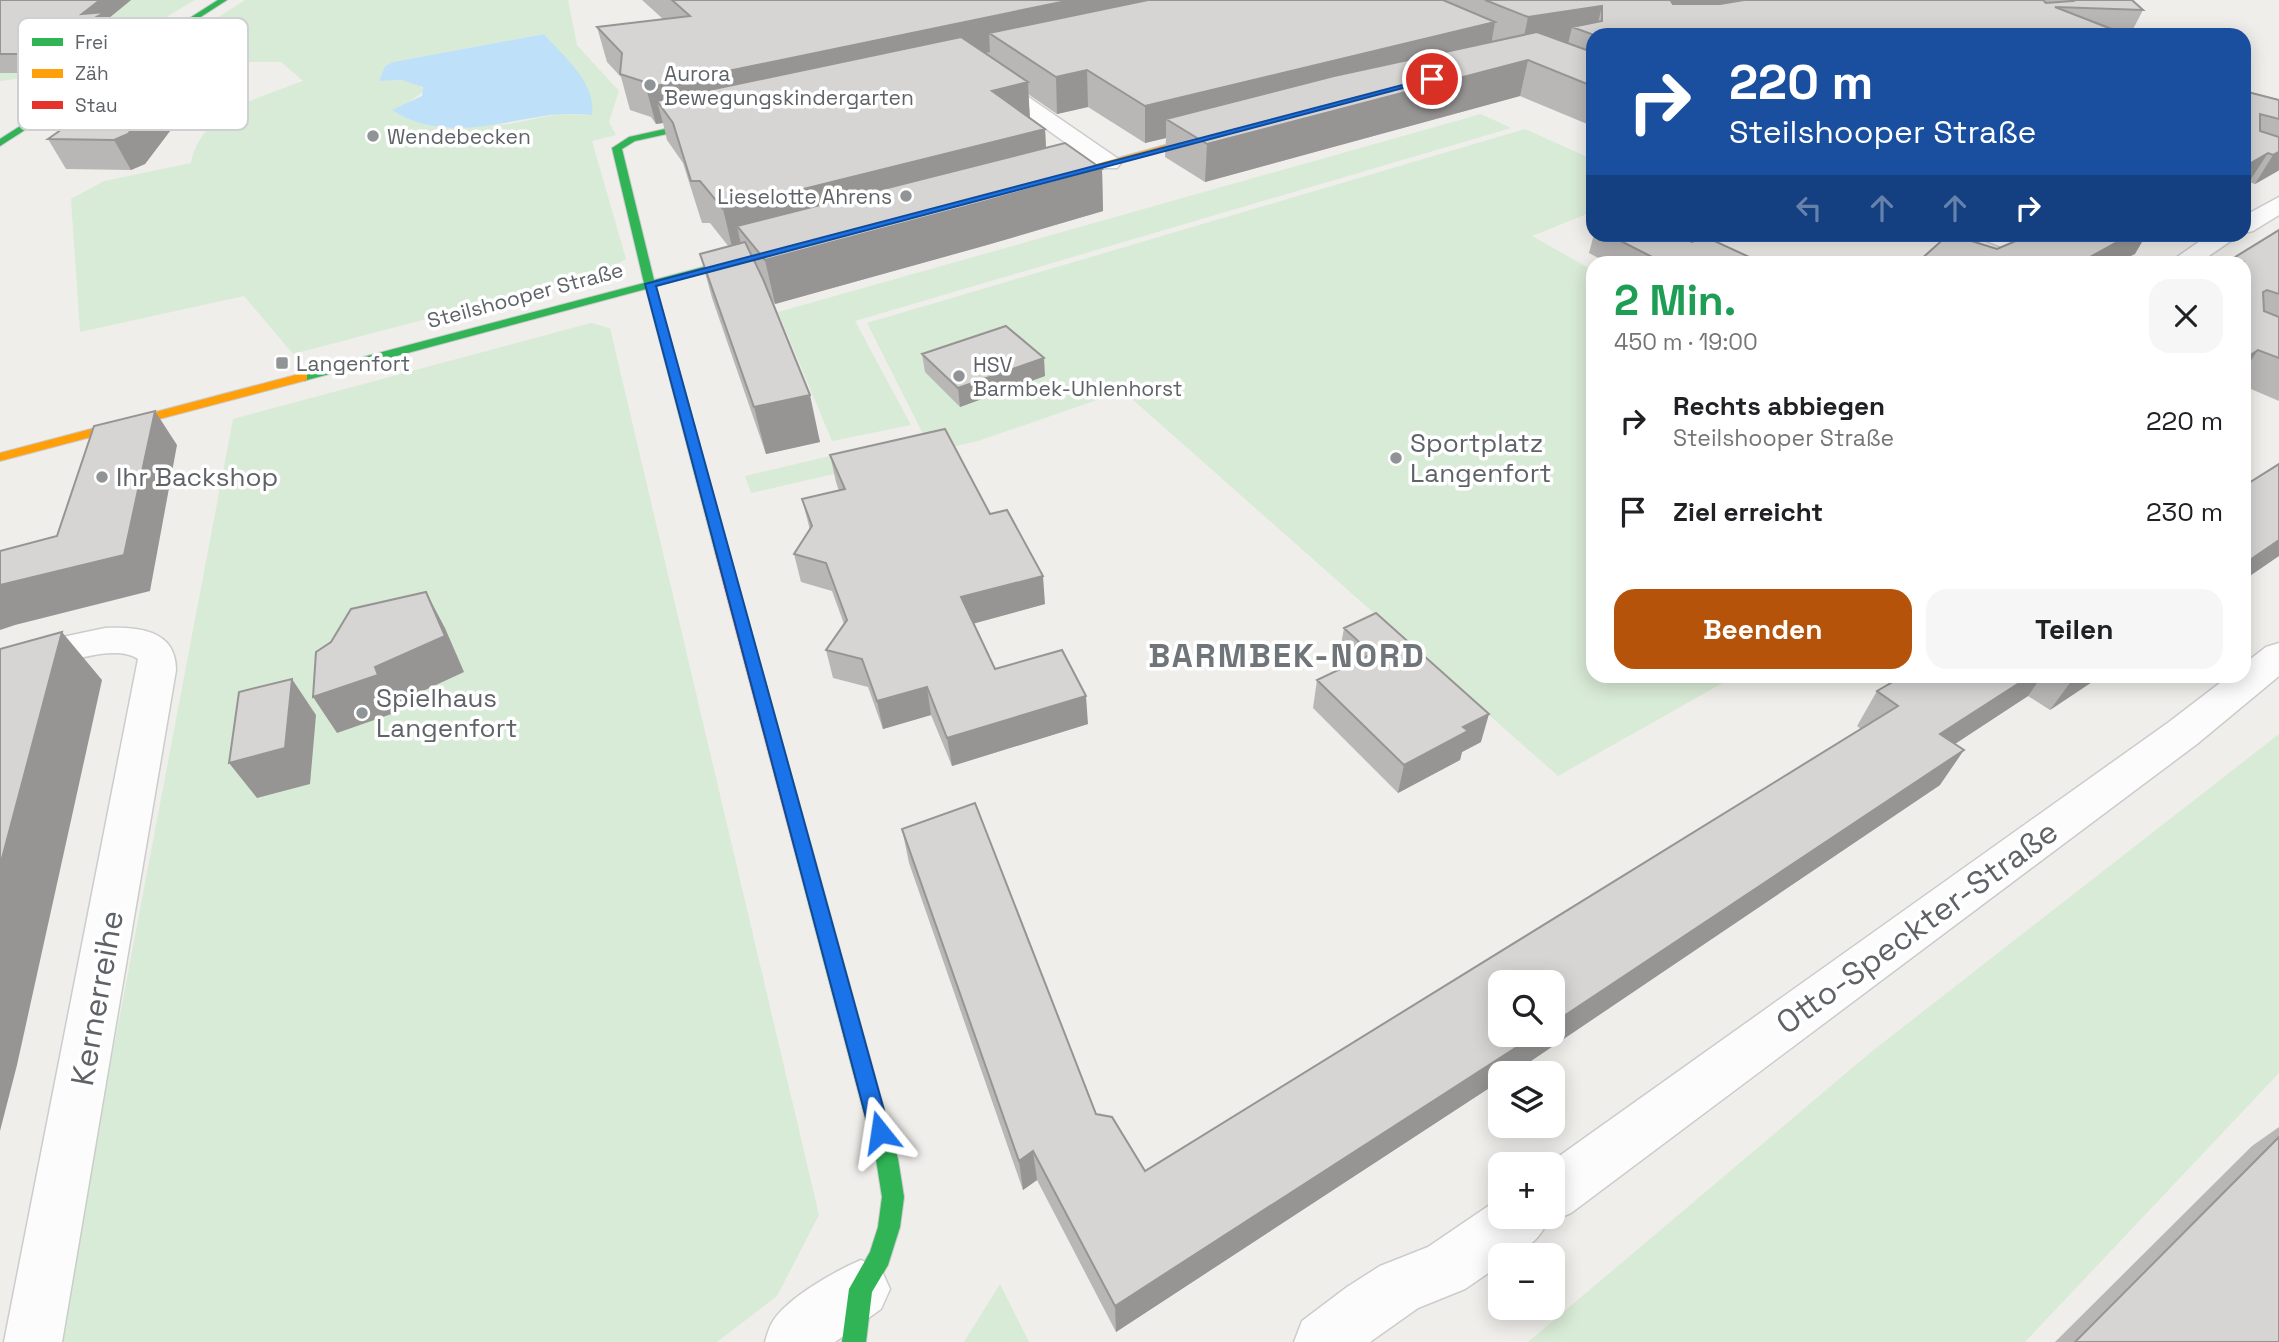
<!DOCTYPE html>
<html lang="de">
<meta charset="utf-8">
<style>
:root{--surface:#fff;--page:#f6f6f6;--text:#202124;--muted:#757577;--accent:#b45309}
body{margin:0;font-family:"Space Grotesk",sans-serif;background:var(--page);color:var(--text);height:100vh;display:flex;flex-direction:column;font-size:26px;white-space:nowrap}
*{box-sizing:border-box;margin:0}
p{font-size:23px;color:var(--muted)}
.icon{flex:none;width:38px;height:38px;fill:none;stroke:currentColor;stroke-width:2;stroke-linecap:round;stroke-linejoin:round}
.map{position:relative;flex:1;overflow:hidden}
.side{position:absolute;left:1586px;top:256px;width:665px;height:427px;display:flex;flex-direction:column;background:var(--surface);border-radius:21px;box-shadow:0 4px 18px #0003}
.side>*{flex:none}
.top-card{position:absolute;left:1586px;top:28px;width:665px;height:214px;border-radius:21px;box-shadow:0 4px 18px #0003;background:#1a4fa0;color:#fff;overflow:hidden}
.buttons{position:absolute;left:1488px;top:970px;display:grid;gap:14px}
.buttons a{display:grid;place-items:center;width:77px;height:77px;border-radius:14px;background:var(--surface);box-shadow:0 4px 18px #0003;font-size:35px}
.pin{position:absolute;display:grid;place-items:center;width:60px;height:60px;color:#fff;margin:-30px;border:4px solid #fff;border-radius:50%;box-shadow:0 2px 7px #0007}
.me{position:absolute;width:77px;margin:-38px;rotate:345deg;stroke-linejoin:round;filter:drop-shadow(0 0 5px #0008)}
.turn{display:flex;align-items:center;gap:24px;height:147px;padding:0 28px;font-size:32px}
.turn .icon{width:91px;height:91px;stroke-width:2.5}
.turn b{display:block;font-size:49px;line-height:60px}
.lanes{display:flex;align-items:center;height:66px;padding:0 28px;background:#0003;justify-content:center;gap:35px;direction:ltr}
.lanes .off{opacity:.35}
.round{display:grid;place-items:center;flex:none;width:74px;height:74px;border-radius:21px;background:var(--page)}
.overview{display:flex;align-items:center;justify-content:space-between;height:119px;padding:0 28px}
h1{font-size:42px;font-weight:700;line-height:52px;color:#1e9e55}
.cta{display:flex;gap:14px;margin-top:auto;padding:14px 28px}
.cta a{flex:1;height:80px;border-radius:21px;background:var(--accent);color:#fff;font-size:28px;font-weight:700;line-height:80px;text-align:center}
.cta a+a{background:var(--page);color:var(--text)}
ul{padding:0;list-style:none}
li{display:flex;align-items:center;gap:21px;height:91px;padding:0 28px}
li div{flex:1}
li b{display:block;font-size:26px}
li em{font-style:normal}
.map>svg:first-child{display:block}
</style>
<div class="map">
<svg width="2279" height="1342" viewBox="0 0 2279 1342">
<rect width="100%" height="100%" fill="#efeeea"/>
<path fill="#d8ebd6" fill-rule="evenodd" d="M 0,0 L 195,0 L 74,72 L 0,81 Z
M 245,0 L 568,0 L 577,45 L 619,91 L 609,122 L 616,135 L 592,141 L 626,259 L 602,273 L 293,354 L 244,296 L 80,332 L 71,199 L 104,181 L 191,163 C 200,112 261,97 303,81 L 281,62 L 148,62 ZM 544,34 L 592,115 L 559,114 L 509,124 L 447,128 L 405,105 L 424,91 L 419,84 L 402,80 L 379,81 L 385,66 L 393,62 Z
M 1481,114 L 1511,128 L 855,321 L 911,425 L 832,441 L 778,312 Z
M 1525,129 L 1592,159 L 1592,212 L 1532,236 L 1592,270 L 1592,676 L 1735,676 L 1558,776 L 1123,391 L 978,441 L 751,493 L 745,476 L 923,434 L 867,323 Z
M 591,323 L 610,328 L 819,1215 L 777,1296 L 717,1342 L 58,1342 L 233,419 Z
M 2279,734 L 2279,1073 L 2025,1342 L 1528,1342 L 1871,1052 Z
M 1000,1284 L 1029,1342 L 964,1342 Z"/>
<path fill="#bfe0f9" d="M 544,34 C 563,56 597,83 592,115 C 576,114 560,113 544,116 C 493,124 439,141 392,110 L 422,96 L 423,87 L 402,80 L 379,81 L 385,66 L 393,62 Z"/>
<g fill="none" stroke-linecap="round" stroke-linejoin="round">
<g stroke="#cbcccc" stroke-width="3">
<path id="street" d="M 985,70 L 992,72 L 1117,158 L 1121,163 L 1117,168 L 1101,168 L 978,80 L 975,76 Z
M 2279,197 L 2279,215 L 2253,231 L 2244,233 L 2244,216 Z
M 1978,234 L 2014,234 L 2072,256 L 2076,262 L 2041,262 L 1981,239 Z
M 2210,234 L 2241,234 L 2200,262 L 2170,262 Z
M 105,628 C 137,627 176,629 176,670 L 62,1342 L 4,1342 L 138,659 C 110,639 31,675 0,684 L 0,656 L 58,638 Z
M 2279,643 L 2279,676 L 2197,744 L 1571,1213 L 1552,1221 L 1548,1220 C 1540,1240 1522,1255 1500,1255 L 1500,1265 L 1465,1289 L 1418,1308 L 1370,1342 L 1294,1342 L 1302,1321 L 1347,1287 L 1380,1266 L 1428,1247 L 1500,1198 L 1500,1216 L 1552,1216 L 1552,1164 L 1548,1164 L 2169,722 L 2229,676 L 2244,676 L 2244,664 L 2266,647 Z
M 861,1260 L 881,1269 L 890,1289 L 881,1309 L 835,1342 L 765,1342 C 767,1335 769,1327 773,1321 C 789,1297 835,1271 861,1260 Z"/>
</g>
<g stroke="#cacacb" stroke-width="2">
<path id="fast" d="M 218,0 L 227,0 L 0,146 L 0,139 Z
M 714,118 L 717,119 L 717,123 L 635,141 L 622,149 L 654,280 L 756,253 L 761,256 L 656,286 L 729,552 L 727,555 L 717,555 L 715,552 L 646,289 L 307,380 L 303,381 L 297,377 L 299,374 L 644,283 L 612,148 L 629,137 Z
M 802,838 L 808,840 L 811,845 L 898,1159 L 904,1197 L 900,1227 L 888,1265 L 872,1292 L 866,1342 L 842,1342 L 849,1289 L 870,1252 L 878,1227 L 882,1197 L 876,1159 L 793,845 L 796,840 Z"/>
</g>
<g stroke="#cacacb" stroke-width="2">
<path id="slow" d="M 1216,131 L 1221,134 L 1219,136 L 1047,182 L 1042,179 Z
M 303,373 L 307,374 L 307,380 L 0,461 L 0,453 Z"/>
</g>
<g stroke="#cacacb" stroke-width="2">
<path id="jam" d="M 722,547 L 729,552 L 811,845 L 808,850 L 802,852 L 796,850 L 793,845 L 715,552 Z"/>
</g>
<use href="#street" fill="#fdfcfc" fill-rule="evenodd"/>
<use href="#fast" fill="#30b455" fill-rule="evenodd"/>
<use href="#slow" fill="#ff9f0a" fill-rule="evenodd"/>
<use href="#jam" fill="#e5322d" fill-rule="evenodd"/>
</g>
<path fill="#b8b7b5" d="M 0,0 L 131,0 L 109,18 L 115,30 L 38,73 L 0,73 Z
M 642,0 L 2132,0 L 2143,10 L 2130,35 L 1592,35 L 1592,126 L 1520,96 L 1205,182 L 1165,157 L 1166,138 L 1145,143 L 1088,107 L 1057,114 L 1028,94 L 1030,118 L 1045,129 L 1046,147 L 1102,169 L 1103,211 L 987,245 L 775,304 L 771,299 L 820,442 L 766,454 L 712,298 L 700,254 L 729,247 L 710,223 L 702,223 L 683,163 L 667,140 L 663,123 L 656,124 L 651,117 L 630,110 L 621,77 L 607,62 L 597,27 L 663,19 Z
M 220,65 L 145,164 L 131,170 L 66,169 L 48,139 Z
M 2244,91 L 2279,100 L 2279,170 L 2255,184 L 2249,182 Z
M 2279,230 L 2279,401 L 2244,386 L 2244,262 Z
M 1594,234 L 1676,234 L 1692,242 L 1760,262 L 1606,262 L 1589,253 Z
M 922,354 L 1045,376 L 960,407 L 925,372 Z
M 830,455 L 990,514 L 1045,604 L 974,623 L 995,669 L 1088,724 L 952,766 L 931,715 L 883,729 L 868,687 L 833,678 L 826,650 L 844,624 L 832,591 L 801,582 L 794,554 L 810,530 L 802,499 L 839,491 L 836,482 Z
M 1344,628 L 1481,742 L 1462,752 L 1460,760 L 1398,793 L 1313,708 L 1317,680 L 1348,665 L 1339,656 Z
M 1903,676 L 2101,676 L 2050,710 L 2028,696 L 1954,744 L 1940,785 L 1525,1065 L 1513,1073 L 1500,1073 L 1500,1081 L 1116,1332 L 1037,1180 L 1023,1190 L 909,863 L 902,829 L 1096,1114 L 1145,1171 L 1861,729 L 1857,726 L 1877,691 Z
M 2279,1127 L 2279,1342 L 2055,1342 L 2252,1146 Z"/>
<path fill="#969594" d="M 100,0 L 131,0 L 109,18 L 115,30 L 38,73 L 27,54 Z
M 1071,0 L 1227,0 L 989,33 L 990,52 L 671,121 L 657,101 L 663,123 L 656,124 L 646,88 Z
M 1672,0 L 1839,0 L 1674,26 L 1671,1 Z
M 1602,6 L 1595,35 L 1572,27 L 1568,44 L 1521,51 L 1528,17 Z
M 1495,22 L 1489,57 L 1166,119 L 1166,138 L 1145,143 L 1145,106 Z
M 206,38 L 220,65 L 145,164 L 131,170 L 114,140 Z
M 1528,60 L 1520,96 L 1205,182 L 1207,144 Z
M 1087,70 L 1088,107 L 1057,114 L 1056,77 Z
M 1028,82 L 1030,121 L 992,91 Z
M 1045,129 L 1047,169 L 737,226 L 742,249 L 733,251 L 723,209 Z
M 2279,152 L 2279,170 L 2278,171 L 2255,184 L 2273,155 Z
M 2268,153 L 2249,182 L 2244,186 L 2244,167 Z
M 1102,169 L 1103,211 L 987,245 L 775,304 L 765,260 Z
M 2132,234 L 2156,234 L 2142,242 L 2135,254 L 2119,262 L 2081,262 Z
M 2258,350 L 2244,371 L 2244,359 Z
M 1044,358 L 1045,376 L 960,407 L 958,388 Z
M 810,395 L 820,442 L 766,454 L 754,407 Z
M 155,411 L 177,445 L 150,591 L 15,625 L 0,630 L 0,585 L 124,555 Z
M 2279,540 L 2279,556 L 2244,580 L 2244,564 Z
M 1043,576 L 1045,604 L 965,626 L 961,597 Z
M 426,592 L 445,628 L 464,672 L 397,703 L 400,711 L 337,733 L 313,697 L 375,667 Z
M 62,632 L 102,680 L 17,1065 L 0,1131 L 0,866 Z
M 2030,676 L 2042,676 L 2028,696 L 1917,769 L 1940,734 Z
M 2075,676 L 2101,676 L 2050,710 Z
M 292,679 L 316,715 L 310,784 L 257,798 L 229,763 Z
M 927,687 L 931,715 L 883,729 L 877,701 Z
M 1086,696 L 1088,724 L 952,766 L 947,738 Z
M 1489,714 L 1481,742 L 1462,752 L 1460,760 L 1398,793 L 1404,765 L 1463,727 Z
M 1964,750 L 1940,785 L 1525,1065 L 1513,1073 L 1500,1073 L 1500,1081 L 1116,1332 L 1115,1306 L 1537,1034 L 1552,1034 L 1552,1024 Z
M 1033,1151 L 1037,1180 L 1023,1190 L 1019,1161 Z"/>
<path fill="#d6d5d3" stroke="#969594" stroke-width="2" d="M 0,0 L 100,0 L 82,14 L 106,12 L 27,54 L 0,54 Z
M 672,0 L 1071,0 L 646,88 L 642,81 L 620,74 L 622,53 L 597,27 L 690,16 Z
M 1148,0 L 1443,0 L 1495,22 L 1145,106 L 1087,70 L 1056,77 L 989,33 Z
M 1485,0 L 1672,0 L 1671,1 L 1673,4 L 1720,4 L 1744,0 L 2043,0 L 2046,3 L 2072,1 L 2070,0 L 2132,0 L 2143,10 L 2055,7 L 2127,35 L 1594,35 L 1572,27 L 1602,21 L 1602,6 L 1528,17 Z
M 200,32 L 206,38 L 128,134 L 114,140 L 48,139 Z
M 1537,32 L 1592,52 L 1592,86 L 1528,60 L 1207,144 L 1166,119 L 1334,76 Z
M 961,37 L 1028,82 L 992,91 L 1045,129 L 723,209 L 700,181 L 691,181 L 673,123 L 657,101 Z
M 2244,91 L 2279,100 L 2279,119 L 2260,114 L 2260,131 L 2279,137 L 2279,152 L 2273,155 L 2268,153 L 2244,167 Z
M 1065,143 L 1102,169 L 983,202 L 765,260 L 737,226 Z
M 2279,230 L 2279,294 L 2267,290 L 2263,292 L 2264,311 L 2279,317 L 2279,358 L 2258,350 L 2244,359 L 2244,262 L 2227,262 Z
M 1607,234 L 1676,234 L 1692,242 L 1706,237 L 1760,262 L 1662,262 Z
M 1949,234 L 1997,249 L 2032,234 L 2132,234 L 2081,262 L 1918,262 Z
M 745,242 L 763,279 L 810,395 L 754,407 L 700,254 Z
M 1006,326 L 1044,358 L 958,388 L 922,354 Z
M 155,411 L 124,555 L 0,585 L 0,551 L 57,536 L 94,426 Z
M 945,429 L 990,514 L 1007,510 L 1043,576 L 961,597 L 995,669 L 1062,650 L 1086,696 L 947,738 L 927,687 L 877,701 L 862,659 L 826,650 L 847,620 L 826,563 L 794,554 L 812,526 L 802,499 L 845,489 L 830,455 Z
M 2279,464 L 2279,540 L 2244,564 L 2244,486 Z
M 426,592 L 445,636 L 375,667 L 378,675 L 313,697 L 316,652 L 331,642 L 351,609 Z
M 1376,613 L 1489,714 L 1463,727 L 1468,731 L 1404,765 L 1317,680 L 1372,654 L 1344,628 Z
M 62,632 L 0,866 L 0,649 Z
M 1903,676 L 2030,676 L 1940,734 L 1964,750 L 1552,1024 L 1552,982 L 1500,982 L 1500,1034 L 1537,1034 L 1115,1306 L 1033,1151 L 1019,1161 L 902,829 L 975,803 L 1096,1114 L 1112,1117 L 1145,1171 L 1898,706 L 1877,691 Z
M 292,679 L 285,748 L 229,763 L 239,692 Z
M 2279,1137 L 2279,1342 L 2075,1342 Z"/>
<path fill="#1a73e8" stroke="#114b97" stroke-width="2" d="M 1429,78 L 1437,79 L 656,286 L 890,1132 L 887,1140 L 880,1143 L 872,1140 L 645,284 Z"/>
<g fill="#919496" stroke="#fff" stroke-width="2.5">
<circle cx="650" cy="85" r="7"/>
<circle cx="373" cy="136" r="7"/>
<circle cx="906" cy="196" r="7"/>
<rect x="275" y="356" width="14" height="14" rx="3.5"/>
<circle cx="959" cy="376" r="7"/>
<circle cx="1396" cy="458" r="7"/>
<circle cx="102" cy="477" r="7"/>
<circle cx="362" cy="713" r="7"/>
</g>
<g text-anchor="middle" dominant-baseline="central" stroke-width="7" stroke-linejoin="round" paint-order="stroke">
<g font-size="21" fill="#5f6368" stroke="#fff" text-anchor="start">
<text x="664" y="73">Aurora<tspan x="664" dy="24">Bewegungskindergarten</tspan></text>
<text x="387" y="136">Wendebecken</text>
<text x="892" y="196" text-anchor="end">Lieselotte Ahrens</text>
<text x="296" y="363">Langenfort</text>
<text x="973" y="364">HSV<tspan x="973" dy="24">Barmbek-Uhlenhorst</tspan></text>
</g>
<g font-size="21" fill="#5f6368" stroke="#fff">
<text transform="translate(525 295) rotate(-15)">Steilshooper Straße</text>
</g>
<g font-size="26" fill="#5f6368" stroke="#fff" text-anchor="start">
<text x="1410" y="443">Sportplatz<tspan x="1410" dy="30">Langenfort</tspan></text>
<text x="116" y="477">Ihr Backshop</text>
<text x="376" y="698">Spielhaus<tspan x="376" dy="30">Langenfort</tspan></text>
</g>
<g font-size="32" fill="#5f6368" stroke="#fff">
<text transform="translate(1917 927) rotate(-36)">Otto-Speckter-Straße</text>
<text transform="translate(97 998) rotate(-80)">Kernerreihe</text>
</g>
<g font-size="33" font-weight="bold" letter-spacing="2" fill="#70757a" stroke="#fff">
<text x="1287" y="656">BARMBEK-NORD</text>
</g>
</g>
<rect x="18" y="18" width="230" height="112" rx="10" fill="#fff" stroke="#cfd0d2" stroke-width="2"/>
<rect x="32" y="38" width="31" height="8" fill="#30b455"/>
<rect x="32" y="69" width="31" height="9" fill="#ff9f0a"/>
<rect x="32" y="101" width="31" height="8" fill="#e5322d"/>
<g font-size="19" fill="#5f6368">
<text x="75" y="49">Frei</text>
<text x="75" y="80">Zäh</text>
<text x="75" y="112">Stau</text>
</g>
</svg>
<div class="buttons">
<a><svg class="icon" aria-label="search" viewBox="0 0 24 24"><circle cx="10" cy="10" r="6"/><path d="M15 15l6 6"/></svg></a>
<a><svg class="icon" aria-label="layers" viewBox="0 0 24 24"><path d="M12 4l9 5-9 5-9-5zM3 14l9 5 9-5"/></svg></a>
<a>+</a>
<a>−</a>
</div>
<div class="pin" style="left:1432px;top:79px;background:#d93025"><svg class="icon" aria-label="arrive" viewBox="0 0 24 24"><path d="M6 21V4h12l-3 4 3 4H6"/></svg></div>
<svg class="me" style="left:880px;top:1132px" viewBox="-20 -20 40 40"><path d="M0-17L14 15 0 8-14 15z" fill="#1a73e8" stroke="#fff" stroke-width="4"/></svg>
<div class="top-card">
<div class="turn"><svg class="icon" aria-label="right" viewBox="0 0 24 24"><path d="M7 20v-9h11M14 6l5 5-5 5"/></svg><div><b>220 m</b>Steilshooper Straße</div></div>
<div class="lanes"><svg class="icon off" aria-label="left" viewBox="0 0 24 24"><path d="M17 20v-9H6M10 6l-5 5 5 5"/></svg><svg class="icon off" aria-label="ahead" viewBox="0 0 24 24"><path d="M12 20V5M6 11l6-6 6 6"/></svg><svg class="icon off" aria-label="ahead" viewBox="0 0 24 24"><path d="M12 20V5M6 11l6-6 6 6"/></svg><svg class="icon" aria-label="right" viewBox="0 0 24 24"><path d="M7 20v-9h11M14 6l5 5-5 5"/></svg></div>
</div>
<section class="side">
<div class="overview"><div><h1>2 Min.</h1><p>450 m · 19:00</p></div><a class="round"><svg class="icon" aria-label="close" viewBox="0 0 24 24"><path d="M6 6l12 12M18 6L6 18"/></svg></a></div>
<ul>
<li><svg class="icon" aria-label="right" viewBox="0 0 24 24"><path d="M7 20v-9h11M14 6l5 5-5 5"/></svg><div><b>Rechts abbiegen</b><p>Steilshooper Straße</p></div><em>220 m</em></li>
<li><svg class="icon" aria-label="arrive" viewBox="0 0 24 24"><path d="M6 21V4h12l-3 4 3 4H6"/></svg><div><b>Ziel erreicht</b></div><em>230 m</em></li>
</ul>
<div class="cta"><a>Beenden</a><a>Teilen</a></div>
</section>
</div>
